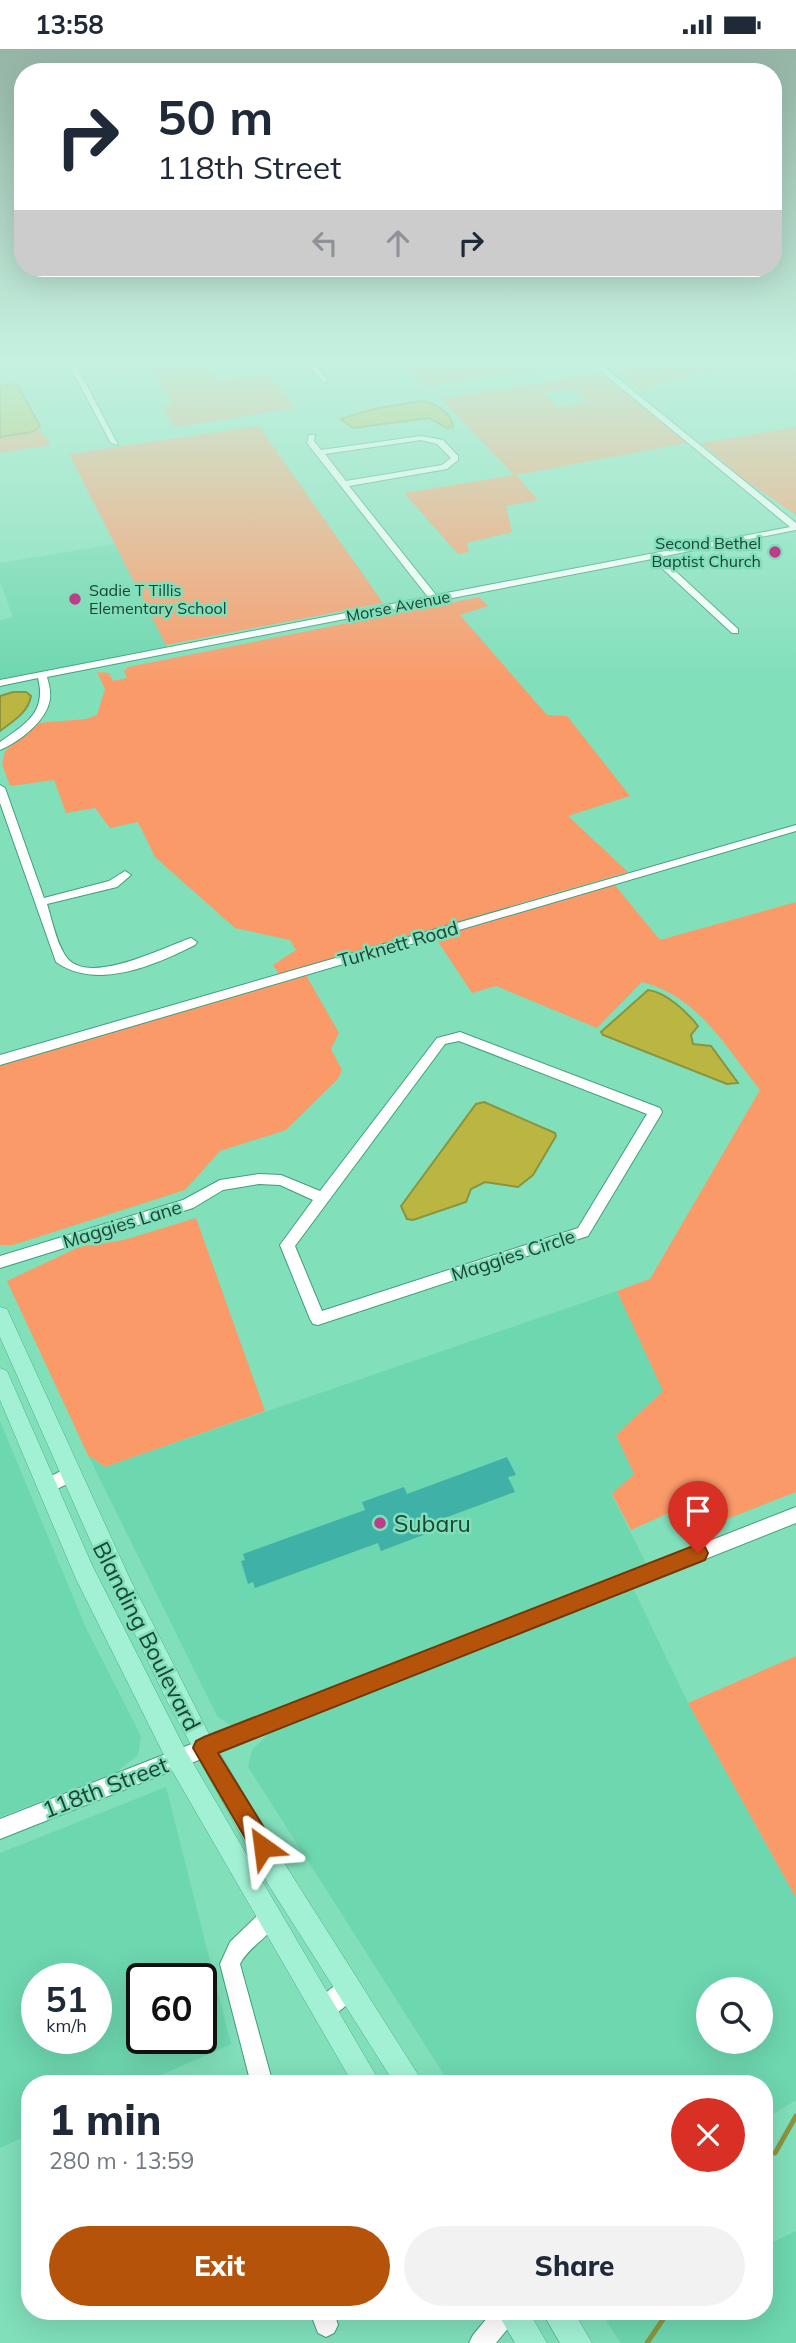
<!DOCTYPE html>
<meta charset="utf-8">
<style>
:root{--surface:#fff;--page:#f2f2f3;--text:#1f2937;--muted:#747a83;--accent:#b45309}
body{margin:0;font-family:Mulish,sans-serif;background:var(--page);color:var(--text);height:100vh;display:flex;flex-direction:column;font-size:26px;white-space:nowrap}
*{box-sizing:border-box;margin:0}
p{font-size:23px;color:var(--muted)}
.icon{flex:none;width:38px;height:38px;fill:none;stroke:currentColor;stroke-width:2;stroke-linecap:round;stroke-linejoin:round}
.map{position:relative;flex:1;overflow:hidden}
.sheet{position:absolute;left:21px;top:2026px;width:752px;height:245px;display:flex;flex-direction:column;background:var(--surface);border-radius:28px;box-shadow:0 7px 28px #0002}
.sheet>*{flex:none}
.top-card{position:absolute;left:14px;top:14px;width:768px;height:214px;border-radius:28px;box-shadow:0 7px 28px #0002;background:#fff;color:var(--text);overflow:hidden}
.controls{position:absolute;left:696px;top:1928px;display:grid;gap:14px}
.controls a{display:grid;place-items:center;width:77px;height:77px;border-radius:50%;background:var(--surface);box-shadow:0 7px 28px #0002;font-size:35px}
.speed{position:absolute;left:21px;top:1914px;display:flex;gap:14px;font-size:35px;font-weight:700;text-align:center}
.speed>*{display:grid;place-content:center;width:91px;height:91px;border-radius:50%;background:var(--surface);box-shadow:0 7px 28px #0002;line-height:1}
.speed small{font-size:18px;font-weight:400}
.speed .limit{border:4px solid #111;border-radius:10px;background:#fff;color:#111}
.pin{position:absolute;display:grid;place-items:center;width:60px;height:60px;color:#fff;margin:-72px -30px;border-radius:50% 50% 50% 0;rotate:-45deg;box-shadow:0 0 7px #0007}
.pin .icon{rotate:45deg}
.me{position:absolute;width:77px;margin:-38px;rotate:329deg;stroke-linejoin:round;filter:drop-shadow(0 0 5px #0008)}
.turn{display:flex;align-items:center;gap:24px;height:147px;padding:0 28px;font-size:32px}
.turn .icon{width:91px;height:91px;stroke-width:2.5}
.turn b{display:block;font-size:49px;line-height:60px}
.lanes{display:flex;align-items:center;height:66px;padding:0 28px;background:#0003;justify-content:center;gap:35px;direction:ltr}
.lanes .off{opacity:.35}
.round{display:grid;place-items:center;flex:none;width:74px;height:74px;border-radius:37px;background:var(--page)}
.summary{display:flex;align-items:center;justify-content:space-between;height:119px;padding:0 28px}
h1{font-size:42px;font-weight:800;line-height:52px}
.button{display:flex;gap:14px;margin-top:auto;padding:14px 28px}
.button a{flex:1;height:80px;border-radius:42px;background:var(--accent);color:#fff;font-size:28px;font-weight:800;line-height:80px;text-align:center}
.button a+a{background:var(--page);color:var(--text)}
.status{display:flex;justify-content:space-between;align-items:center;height:49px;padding:0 35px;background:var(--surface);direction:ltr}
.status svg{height:19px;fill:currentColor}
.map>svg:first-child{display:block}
</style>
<div class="status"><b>13:58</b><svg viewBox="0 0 49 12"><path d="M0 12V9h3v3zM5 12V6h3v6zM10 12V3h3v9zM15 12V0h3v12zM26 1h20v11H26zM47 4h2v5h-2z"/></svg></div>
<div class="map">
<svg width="796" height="2294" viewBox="0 0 796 2294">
<rect width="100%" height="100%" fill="#81dfba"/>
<path fill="#6dd7af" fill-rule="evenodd" d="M 115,495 L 168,599 L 0,630 L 0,571 L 13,568 L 0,532 L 0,514 Z
M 617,1242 L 665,1342 L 616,1386 L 634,1425 L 612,1446 L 646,1514 L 246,1673 L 230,1676 L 217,1667 L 88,1406 L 105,1418 Z
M 0,1372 L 86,1579 L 141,1687 L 138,1706 L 116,1723 L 0,1768 Z
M 634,1541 L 688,1654 L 796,1849 L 796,2051 L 765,2070 L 765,2035 L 450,2035 L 248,1718 L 252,1701 L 270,1683 ZM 709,1941 L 761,1941 L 761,1993 L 709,1993 Z
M 166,1738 L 231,1995 L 141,2035 L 30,2035 L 30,2085 L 0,2099 L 0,1804 ZM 37,1930 L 96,1930 L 96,1990 L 37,1990 ZM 142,1930 L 201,1930 L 201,1990 L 142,1990 Z
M 796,2182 L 796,2294 L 621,2294 L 606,2272 L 625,2263 L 765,2263 L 765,2197 Z"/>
<path fill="#fb9a69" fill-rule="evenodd" d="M 115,314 L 204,314 L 218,332 L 269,325 L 295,359 L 175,378 L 162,358 L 174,355 L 148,317 L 120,321 Z
M 401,314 L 587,314 L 425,337 Z
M 661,314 L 715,314 L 718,319 L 753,314 L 690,325 L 640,341 L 615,322 Z
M 600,324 L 687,394 L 516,426 L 538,451 L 506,457 L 512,483 L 467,494 L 469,503 L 458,505 L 404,444 L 514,426 L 441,350 ZM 573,339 L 589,353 L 558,358 L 543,344 Z
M 259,377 L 383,554 L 166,596 L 69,405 Z
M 796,378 L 796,466 L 742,429 L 701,394 Z
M 40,380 L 51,396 L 0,404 L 0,388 Z
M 479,548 L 488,557 L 460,566 L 547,666 L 567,667 L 630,747 L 568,767 L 628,823 L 279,925 L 273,916 L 296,901 L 290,891 L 235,879 L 155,808 L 138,773 L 110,779 L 95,759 L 66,764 L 54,731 L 10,737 L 2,715 L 5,702 L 38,674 L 86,670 L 97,666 L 105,640 L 97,623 L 109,624 L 113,632 L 127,629 L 124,622 L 128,618 Z
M 614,835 L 660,891 L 796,853 L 796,1443 L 722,1472 L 707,1447 L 631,1481 L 612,1445 L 634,1425 L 616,1386 L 663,1342 L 617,1242 L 650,1230 L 760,1041 C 725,997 699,948 642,933 L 597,979 L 496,937 L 472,944 L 435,888 Z
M 306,926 L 339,984 L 331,1000 L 342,1021 L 338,1030 L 286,1081 L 220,1102 L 185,1141 L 13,1196 L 0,1196 L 0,1016 Z
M 196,1169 L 265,1362 L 105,1418 L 88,1406 L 7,1232 L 79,1198 L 124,1191 Z
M 796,1607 L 796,1849 L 688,1654 Z"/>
<path fill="#bab641" stroke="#8b943d" stroke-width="2" d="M 12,335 L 18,337 L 40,377 L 32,383 L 0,388 L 0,337 Z
M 421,352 C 434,353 452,364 453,378 L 447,379 L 429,369 L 353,379 L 341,370 L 374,360 Z
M 13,643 L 26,643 L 31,647 C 28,664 13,672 0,682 L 0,647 Z
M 648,941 C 666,943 687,963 698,977 L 691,986 L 693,995 L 711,997 L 738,1034 L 727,1035 L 603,986 L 601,983 Z
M 484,1053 L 555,1084 L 556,1087 L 533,1126 L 518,1138 L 485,1133 L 471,1140 L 466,1153 L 413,1171 L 407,1170 L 401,1157 L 476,1055 Z"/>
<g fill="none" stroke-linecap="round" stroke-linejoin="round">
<path stroke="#8b943d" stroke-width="5" d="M 775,2104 L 796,2067
M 647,2294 L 668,2263"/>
</g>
<path fill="#40b1a7" d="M 507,1408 L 516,1426 L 508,1428 L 515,1443 L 423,1477 L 426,1485 L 381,1502 L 378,1494 L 255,1539 L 253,1533 L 248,1535 L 241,1512 L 245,1511 L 243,1505 L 365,1461 L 362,1453 L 404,1438 L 407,1445 Z"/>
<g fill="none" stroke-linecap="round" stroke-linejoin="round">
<g stroke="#3f9f7e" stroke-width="2">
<path id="minor" d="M 68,314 L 75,314 L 118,396 L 111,394 Z
M 306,314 L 313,314 L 327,331 L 327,333 L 323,333 Z
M 591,314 L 599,314 L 796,474 L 796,481 L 660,508 L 738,580 L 738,584 L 732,584 L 652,510 L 47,628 C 49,635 51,642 50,650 C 47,672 19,693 0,701 L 0,693 C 25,675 47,664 38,629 L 0,637 L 0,631 L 428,548 L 307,394 L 309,386 L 315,386 L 314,392 L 321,401 L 421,387 L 443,391 L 458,407 L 458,411 L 447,420 L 349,437 L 436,546 L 790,478 ZM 421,391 L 437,395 L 451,409 L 442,416 L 346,432 L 325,405 Z
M 0,736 L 5,739 L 44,849 L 109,832 L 125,822 L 131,826 L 117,838 L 47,855 C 52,871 56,892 65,906 C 85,940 166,897 191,889 L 197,893 L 195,896 C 155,916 97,942 56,913 L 0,754 Z
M 796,776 L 796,782 L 0,1016 L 0,1006 Z
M 460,983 L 660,1059 L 662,1063 L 660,1067 L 588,1187 L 318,1276 L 313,1275 L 310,1270 L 280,1196 L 313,1151 L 280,1136 L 259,1135 L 223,1141 L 193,1159 L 0,1219 L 0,1207 L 183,1151 L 220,1131 L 259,1125 L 281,1126 L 320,1142 L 437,989 ZM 459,992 L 647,1065 L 578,1179 L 322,1262 L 295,1197 L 445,995 Z
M 69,1418 L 75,1421 L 77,1426 L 75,1431 L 47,1445 L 41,1442 L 39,1437 L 41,1432 Z
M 796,1458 L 796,1474 L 0,1790 L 0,1770 Z
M 269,1859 L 276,1862 L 279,1869 C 271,1888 249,1897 240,1915 L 273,2035 L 251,2035 L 220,1915 L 230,1893 L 262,1862 Z
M 348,1930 L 355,1933 L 358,1940 C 353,1953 336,1966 323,1972 L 316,1968 L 312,1961 C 318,1948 335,1935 348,1930 Z
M 310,2263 L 334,2263 L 338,2276 L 334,2284 L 326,2288 L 318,2284 Z
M 492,2263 L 519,2263 L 515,2271 L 496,2294 L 469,2294 L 473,2286 Z"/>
</g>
<g stroke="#4baf8b" stroke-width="1">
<path id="major" d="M 0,1258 L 7,1260 L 130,1530 L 211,1689 L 286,1817 L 424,2035 L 395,2035 L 268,1835 L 167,1652 L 90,1491 L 0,1288 Z
M 0,1319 L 7,1322 L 92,1516 L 186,1702 L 381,2035 L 353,2035 L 170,1718 L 76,1530 L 0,1351 Z
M 497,2263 L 529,2263 L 547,2294 L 515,2294 Z
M 542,2263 L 574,2263 L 592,2294 L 560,2294 Z"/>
</g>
<use href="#minor" fill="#fff" fill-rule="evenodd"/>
<use href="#major" fill="#a2f1d5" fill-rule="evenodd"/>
</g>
<linearGradient id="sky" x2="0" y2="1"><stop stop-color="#95b5a5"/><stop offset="0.49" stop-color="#c6f1e0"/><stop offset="1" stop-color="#c6f1e0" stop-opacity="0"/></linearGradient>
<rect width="796" height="635" fill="url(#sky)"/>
<path fill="#b45309" stroke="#753606" stroke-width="2" d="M 698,1495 L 705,1498 L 708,1504 L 705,1511 L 218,1704 L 271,1790 L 274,1798 L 271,1806 L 263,1809 L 255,1806 L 193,1699 L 196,1692 L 204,1688 Z"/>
<g fill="#bc3e8b" stroke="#81dfba" stroke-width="2.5">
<circle cx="775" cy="503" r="7"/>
<circle cx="75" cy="550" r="7"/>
<circle cx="380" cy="1474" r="7"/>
</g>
<g text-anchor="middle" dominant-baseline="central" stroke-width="5" stroke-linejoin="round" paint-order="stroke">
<g font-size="16" fill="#1c4435" stroke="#81dfba" text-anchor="end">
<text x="761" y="494">Second Bethel<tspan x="761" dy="18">Baptist Church</tspan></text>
<text x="89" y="541" text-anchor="start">Sadie T Tillis<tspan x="89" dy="18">Elementary School</tspan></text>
</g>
<g font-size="16" fill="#1c4435" stroke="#81dfba">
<text transform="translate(398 557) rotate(-11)">Morse Avenue</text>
</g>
<g font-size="19" fill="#1c4435" stroke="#81dfba">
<text transform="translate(398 895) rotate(-16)">Turknett Road</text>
<text transform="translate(122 1175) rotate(-17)">Maggies Lane</text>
<text transform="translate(513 1206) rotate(-18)">Maggies Circle</text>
</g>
<g font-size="23" fill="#1c4435" stroke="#81dfba" text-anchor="start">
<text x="394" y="1474">Subaru</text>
</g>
<g font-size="23" fill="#1c4435" stroke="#81dfba">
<text transform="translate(147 1587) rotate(63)">Blanding Boulevard</text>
<text transform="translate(105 1738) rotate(-21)">118th Street</text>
</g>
</g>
</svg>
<div class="controls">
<a><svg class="icon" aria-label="search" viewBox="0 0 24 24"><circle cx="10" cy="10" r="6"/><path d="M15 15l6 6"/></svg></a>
</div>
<div class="speed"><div>51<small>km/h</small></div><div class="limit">60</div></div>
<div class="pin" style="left:698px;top:1504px;background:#d93025"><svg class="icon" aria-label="arrive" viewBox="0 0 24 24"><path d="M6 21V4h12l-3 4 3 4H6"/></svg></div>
<svg class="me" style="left:263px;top:1798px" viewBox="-20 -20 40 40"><path d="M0-17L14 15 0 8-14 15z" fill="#b45309" stroke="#fff" stroke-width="4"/></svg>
<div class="top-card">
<div class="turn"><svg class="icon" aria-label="right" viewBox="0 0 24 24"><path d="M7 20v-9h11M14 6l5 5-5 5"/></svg><div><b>50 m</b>118th Street</div></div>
<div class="lanes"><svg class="icon off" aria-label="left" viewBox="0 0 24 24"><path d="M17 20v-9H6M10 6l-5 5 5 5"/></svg><svg class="icon off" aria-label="ahead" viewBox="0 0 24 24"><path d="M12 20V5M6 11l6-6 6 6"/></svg><svg class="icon" aria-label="right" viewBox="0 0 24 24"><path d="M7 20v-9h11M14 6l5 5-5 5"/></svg></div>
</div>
<section class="sheet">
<div class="summary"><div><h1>1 min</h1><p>280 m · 13:59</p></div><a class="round" style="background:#d93025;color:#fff"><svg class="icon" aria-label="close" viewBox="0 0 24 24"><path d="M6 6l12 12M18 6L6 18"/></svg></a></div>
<div class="button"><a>Exit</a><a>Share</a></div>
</section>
</div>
